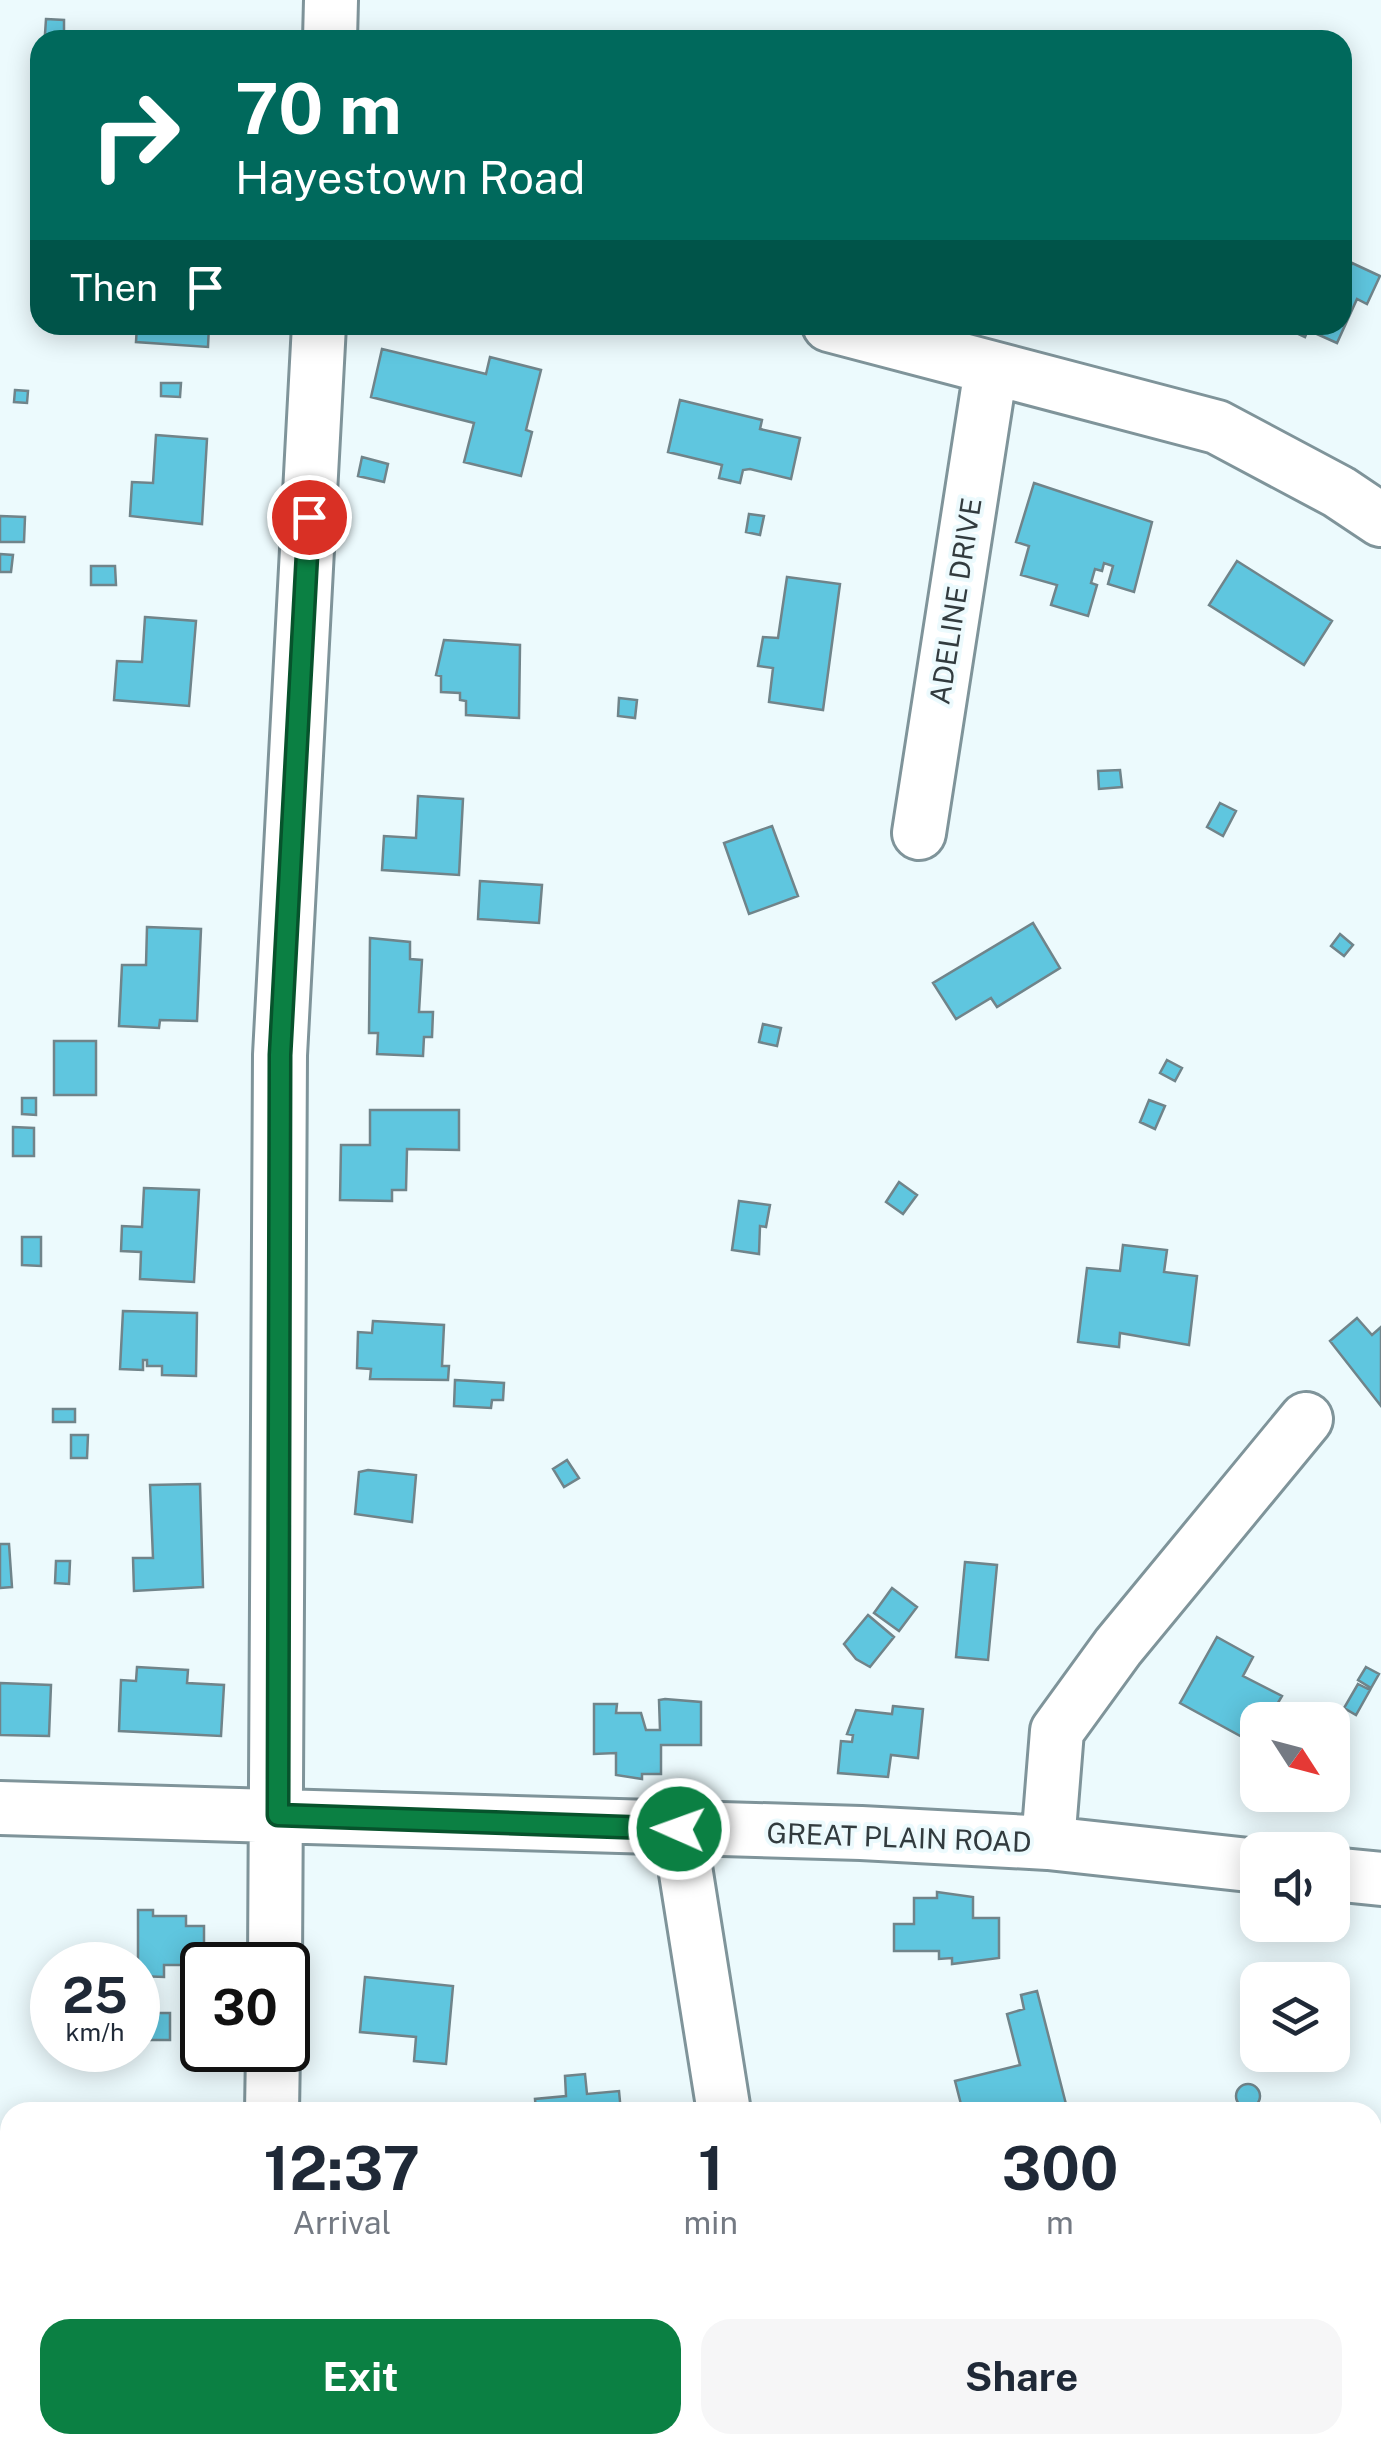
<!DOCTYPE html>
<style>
:root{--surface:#fff;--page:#f6f6f7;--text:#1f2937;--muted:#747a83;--accent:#0b8043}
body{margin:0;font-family:"Public Sans",sans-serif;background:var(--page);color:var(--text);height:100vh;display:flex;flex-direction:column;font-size:38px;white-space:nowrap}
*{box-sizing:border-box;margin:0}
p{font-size:32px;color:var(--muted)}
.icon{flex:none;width:55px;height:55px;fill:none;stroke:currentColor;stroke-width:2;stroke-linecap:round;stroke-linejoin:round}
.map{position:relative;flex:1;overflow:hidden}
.side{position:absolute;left:0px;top:2102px;width:1382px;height:352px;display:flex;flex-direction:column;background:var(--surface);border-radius:30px 30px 0 0;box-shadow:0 5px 25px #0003}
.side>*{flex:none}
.banner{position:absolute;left:30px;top:30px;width:1322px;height:305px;border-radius:30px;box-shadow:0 5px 25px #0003;background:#00695c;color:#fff;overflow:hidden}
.needle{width:65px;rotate:126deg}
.buttons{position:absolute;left:1240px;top:1702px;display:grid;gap:20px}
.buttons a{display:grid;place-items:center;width:110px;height:110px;border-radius:20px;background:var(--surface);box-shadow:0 5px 25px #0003;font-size:50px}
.speed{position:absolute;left:30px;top:1942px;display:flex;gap:20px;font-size:50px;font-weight:700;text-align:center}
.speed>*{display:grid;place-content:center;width:130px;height:130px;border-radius:50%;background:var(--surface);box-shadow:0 5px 25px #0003;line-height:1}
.speed small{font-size:25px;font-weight:400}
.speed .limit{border:5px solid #111;border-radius:15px;background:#fff;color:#111}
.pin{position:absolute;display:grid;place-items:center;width:85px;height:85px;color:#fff;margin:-42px;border:5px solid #fff;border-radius:50%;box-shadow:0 2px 10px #0007}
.me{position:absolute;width:110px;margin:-55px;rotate:272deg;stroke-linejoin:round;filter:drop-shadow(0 0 8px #0008)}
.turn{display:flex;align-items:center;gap:35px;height:210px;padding:0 40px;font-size:45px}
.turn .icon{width:130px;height:130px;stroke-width:2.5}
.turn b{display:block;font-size:70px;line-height:85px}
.then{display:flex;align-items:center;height:95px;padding:0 40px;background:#0003;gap:20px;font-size:38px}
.eta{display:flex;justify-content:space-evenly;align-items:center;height:170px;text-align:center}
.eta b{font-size:60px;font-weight:700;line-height:70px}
.action{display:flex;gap:20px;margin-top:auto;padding:20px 40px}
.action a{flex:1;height:115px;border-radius:30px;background:var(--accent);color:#fff;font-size:40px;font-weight:700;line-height:115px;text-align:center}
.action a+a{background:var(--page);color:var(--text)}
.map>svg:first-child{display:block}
</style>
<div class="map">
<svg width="1381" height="2453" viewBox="0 0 1381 2453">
<rect width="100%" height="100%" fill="#ecfafd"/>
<path fill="#5fc6df" stroke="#70848a" stroke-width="2.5" d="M 46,19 L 64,20 L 64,35 L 45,34 Z
M 65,31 L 89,32 L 88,40 L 65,40 Z
M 1352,263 L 1380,276 L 1367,304 L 1357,299 L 1337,343 L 1308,330 L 1305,337 L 1279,325 L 1342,325 L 1342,285 Z
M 137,325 L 209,325 L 208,347 L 136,342 Z
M 382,349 L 486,374 L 490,357 L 541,370 L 526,430 L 532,432 L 521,476 L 464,462 L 474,423 L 371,397 Z
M 161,383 L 181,383 L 180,397 L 161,396 Z
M 15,390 L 28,391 L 27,403 L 14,402 Z
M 680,400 L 762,420 L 760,429 L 800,438 L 791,479 L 750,469 L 743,470 L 740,483 L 719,478 L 722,465 L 668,452 Z
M 156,435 L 207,439 L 202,524 L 130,516 L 132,482 L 153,483 Z
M 362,457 L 388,464 L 384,482 L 358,476 Z
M 1034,483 L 1152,522 L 1134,592 L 1108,584 L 1113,566 L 1104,563 L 1102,571 L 1095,569 L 1091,583 L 1097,585 L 1088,616 L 1051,605 L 1057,585 L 1021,575 L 1029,546 L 1016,542 Z
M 749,514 L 764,516 L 760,535 L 746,532 Z
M 0,516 L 25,517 L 24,542 L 0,542 Z
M 0,554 L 13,555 L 11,572 L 0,572 Z
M 1237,561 L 1332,621 L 1304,665 L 1209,605 Z
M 91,566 L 115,566 L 116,585 L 91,585 Z
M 787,577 L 840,584 L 823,710 L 769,702 L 773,668 L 758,666 L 763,637 L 778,638 Z
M 145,617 L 196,621 L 189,706 L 114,700 L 117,661 L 142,662 Z
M 444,640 L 520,645 L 519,718 L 466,715 L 466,701 L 460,700 L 460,693 L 441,692 L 441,676 L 436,675 Z
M 619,698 L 637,700 L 635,718 L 618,716 Z
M 1120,770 L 1122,787 L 1099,789 L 1098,771 Z
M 418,796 L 463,799 L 459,875 L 382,870 L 384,836 L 416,838 Z
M 1220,803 L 1236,811 L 1223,836 L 1207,827 Z
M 772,826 L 798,896 L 749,914 L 724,843 Z
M 480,881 L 542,885 L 539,923 L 478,919 Z
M 1033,923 L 1060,968 L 997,1007 L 991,998 L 956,1019 L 933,983 Z
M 147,927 L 201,929 L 197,1021 L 160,1020 L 159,1028 L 119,1026 L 122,965 L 146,965 Z
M 1340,934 L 1353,945 L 1344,956 L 1331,946 Z
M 370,938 L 410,942 L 410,959 L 422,960 L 419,1012 L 433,1012 L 432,1037 L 424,1037 L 423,1056 L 377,1054 L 378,1033 L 369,1033 Z
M 763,1024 L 781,1028 L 777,1046 L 759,1042 Z
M 54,1041 L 96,1041 L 96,1095 L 54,1095 Z
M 1167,1060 L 1182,1068 L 1175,1081 L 1160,1073 Z
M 22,1098 L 36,1098 L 36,1115 L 22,1114 Z
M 1149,1100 L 1165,1106 L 1155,1129 L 1140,1122 Z
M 370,1110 L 459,1110 L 459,1150 L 407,1149 L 406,1190 L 392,1190 L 392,1201 L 340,1200 L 341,1145 L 370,1145 Z
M 13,1127 L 34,1128 L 34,1156 L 13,1156 Z
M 899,1182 L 917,1195 L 903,1214 L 886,1202 Z
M 144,1188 L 199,1190 L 194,1282 L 140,1279 L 141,1252 L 121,1251 L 122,1226 L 142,1227 Z
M 739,1201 L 770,1205 L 766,1227 L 760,1226 L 759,1254 L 732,1250 Z
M 22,1237 L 41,1237 L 41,1266 L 22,1265 Z
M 1123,1245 L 1167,1250 L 1164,1272 L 1197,1276 L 1189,1345 L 1120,1333 L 1119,1347 L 1078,1342 L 1087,1268 L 1120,1271 Z
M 123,1311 L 197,1313 L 196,1376 L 162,1375 L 162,1366 L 147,1366 L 147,1360 L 143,1360 L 143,1370 L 120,1369 Z
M 1357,1318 L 1372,1335 L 1381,1327 L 1381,1406 L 1330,1341 Z
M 373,1321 L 444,1325 L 442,1366 L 449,1366 L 448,1380 L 370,1379 L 371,1369 L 357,1368 L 358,1332 L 372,1333 Z
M 455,1380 L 504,1383 L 503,1400 L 492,1400 L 491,1408 L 454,1406 Z
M 53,1409 L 75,1409 L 75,1422 L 53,1422 Z
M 71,1435 L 88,1435 L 87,1458 L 71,1458 Z
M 567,1460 L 579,1478 L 564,1487 L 553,1469 Z
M 368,1470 L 416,1475 L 412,1522 L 355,1514 L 359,1472 Z
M 200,1484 L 203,1587 L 134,1591 L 133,1558 L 153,1558 L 150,1485 Z
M 0,1544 L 9,1544 L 12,1587 L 0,1588 Z
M 56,1561 L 70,1561 L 69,1584 L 55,1583 Z
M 965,1562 L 997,1565 L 988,1660 L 956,1657 Z
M 892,1588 L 917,1607 L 899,1631 L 874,1613 Z
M 868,1615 L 894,1637 L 870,1667 L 856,1659 L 844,1644 Z
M 1217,1637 L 1253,1657 L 1243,1676 L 1282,1696 L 1268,1720 L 1258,1720 L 1255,1744 L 1180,1703 Z
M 137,1667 L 188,1670 L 187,1683 L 224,1685 L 221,1736 L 119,1731 L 121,1680 L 136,1681 Z
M 1366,1667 L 1379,1674 L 1371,1688 L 1358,1680 Z
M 0,1683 L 51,1685 L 49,1736 L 0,1735 Z
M 1358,1684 L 1370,1690 L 1356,1715 L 1344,1708 Z
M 665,1699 L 701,1702 L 701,1745 L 661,1745 L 661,1774 L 642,1774 L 642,1779 L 616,1775 L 616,1753 L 594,1754 L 594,1704 L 617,1704 L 616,1713 L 641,1713 L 646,1730 L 660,1730 L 659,1700 Z
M 893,1706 L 923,1709 L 918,1758 L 891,1755 L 888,1777 L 838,1773 L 841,1741 L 852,1742 L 853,1735 L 847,1734 L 856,1710 L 892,1714 Z
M 937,1892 L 973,1897 L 973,1918 L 999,1918 L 999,1958 L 952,1964 L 952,1958 L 939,1959 L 939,1951 L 894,1951 L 894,1924 L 914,1924 L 914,1898 L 937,1898 Z
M 138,1910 L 153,1910 L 153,1916 L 186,1916 L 186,1926 L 204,1926 L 204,1957 L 186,1958 L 187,1965 L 164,1965 L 164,1977 L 138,1976 Z
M 365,1977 L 453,1986 L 446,2064 L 414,2061 L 416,2037 L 360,2032 Z
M 1037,1991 L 1068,2112 L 963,2112 L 955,2081 L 1020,2065 L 1007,2014 L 1024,2009 L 1021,1995 Z
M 138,2013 L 170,2013 L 170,2040 L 138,2040 Z
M 585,2074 L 587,2094 L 619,2091 L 621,2112 L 536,2112 L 535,2099 L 566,2096 L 565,2076 Z
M1236 2096a12 12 0 1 1 24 0a12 12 0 1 1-24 0Z
M 1381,2374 L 1381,2429 L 1372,2430 L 1372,2375 Z"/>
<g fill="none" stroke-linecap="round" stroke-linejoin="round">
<g stroke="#7f949a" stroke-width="58">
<path id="minor" d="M 330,40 L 331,0
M 829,325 L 1217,427 L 1339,492 L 1381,520
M 919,833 L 991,369
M 0,1808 L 861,1833 L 1048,1843 L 1258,1866
M 679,1829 L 724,2112
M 1048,1843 L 1057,1731 L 1118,1647 L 1306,1419
M 1332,1874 L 1381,1879
M 275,1965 L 280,1055 L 319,325
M 272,2112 L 273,2050
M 0,2307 L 10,2307
M 223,2445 L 224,2453
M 314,2445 L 318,2453
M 776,2445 L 778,2453"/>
</g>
<use href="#minor" stroke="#fff" stroke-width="52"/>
</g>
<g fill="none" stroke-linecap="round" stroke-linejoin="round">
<g stroke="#07532c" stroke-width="25">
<path id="route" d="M 309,517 L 280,1055 L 278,1815 L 679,1829"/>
</g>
<use href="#route" stroke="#0b8043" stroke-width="18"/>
</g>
<g text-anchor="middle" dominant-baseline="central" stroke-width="8" stroke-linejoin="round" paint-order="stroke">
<g font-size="28" fill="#323b3e" stroke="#ecfafd">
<text transform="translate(955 601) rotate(-81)">ADELINE DRIVE</text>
<text transform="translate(899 1837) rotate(2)">GREAT PLAIN ROAD</text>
</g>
</g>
</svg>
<div class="buttons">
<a><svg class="needle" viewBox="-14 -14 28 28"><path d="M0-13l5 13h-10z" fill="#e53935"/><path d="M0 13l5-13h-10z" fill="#747a83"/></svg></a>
<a><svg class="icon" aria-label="sound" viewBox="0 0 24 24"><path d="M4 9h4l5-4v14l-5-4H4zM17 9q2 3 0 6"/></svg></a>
<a><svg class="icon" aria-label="layers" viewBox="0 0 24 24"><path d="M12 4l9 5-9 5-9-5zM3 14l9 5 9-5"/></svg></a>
</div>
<div class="speed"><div>25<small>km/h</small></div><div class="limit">30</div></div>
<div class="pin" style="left:309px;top:517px;background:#d93025"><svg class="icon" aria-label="arrive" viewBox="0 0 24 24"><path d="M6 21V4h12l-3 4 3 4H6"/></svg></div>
<svg class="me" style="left:679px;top:1829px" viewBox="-20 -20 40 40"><circle r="17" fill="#0b8043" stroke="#fff" stroke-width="3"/><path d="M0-11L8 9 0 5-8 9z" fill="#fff"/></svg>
<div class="banner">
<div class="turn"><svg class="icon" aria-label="right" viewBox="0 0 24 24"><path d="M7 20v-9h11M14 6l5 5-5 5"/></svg><div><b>70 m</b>Hayestown Road</div></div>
<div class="then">Then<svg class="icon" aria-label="arrive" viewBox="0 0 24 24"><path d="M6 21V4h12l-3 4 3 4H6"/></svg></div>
</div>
<section class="side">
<div class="eta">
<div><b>12:37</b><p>Arrival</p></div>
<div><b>1</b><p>min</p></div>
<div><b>300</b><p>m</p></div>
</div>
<div class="action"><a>Exit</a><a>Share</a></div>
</section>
</div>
